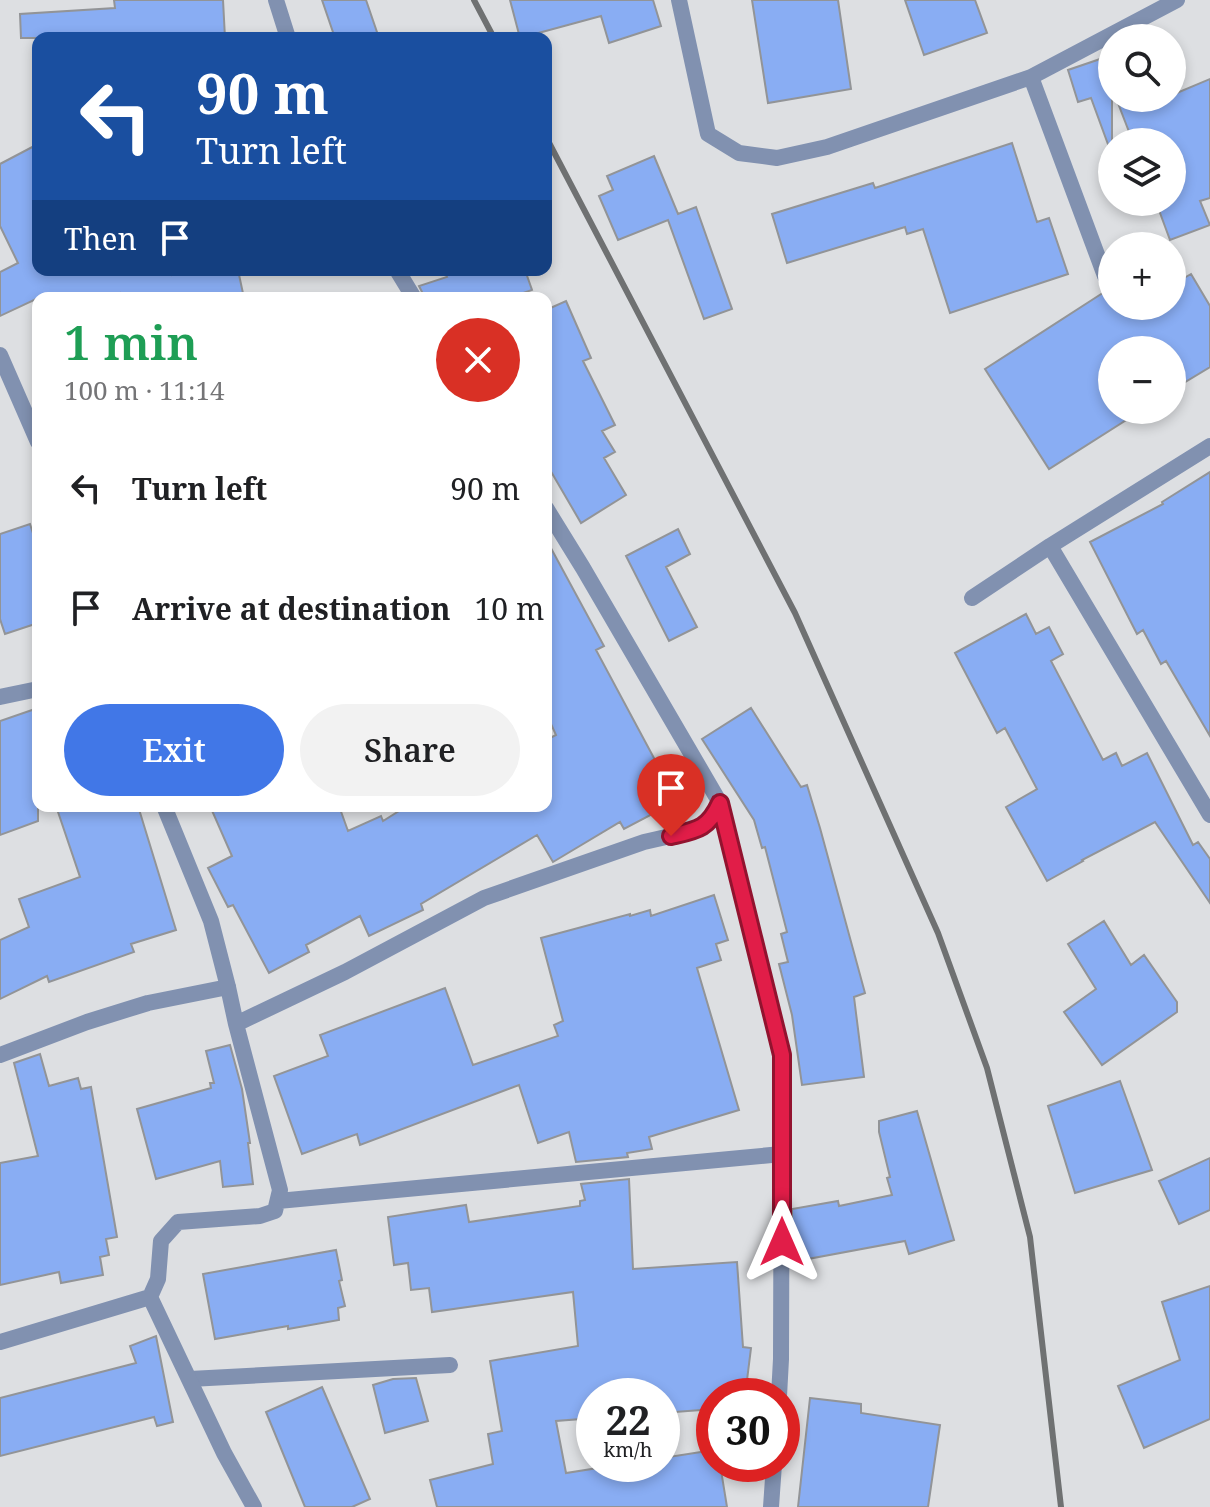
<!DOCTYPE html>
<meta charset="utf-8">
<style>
:root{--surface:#fff;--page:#f2f2f2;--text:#202124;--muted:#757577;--accent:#4177e7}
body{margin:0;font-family:"Noto Serif",serif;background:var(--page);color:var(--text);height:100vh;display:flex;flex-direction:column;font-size:30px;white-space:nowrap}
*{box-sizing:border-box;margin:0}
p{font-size:26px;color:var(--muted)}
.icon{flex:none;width:44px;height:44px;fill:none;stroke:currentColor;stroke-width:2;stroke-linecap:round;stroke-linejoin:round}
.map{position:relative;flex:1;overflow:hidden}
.side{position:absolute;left:32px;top:292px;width:520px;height:520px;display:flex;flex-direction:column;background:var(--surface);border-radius:16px;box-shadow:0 4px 12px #0003}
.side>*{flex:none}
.guide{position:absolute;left:32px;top:32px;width:520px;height:244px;border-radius:16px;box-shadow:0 4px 12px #0003;background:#1a4fa0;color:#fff;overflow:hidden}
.controls{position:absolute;left:1098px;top:24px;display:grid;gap:16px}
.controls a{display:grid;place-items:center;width:88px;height:88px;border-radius:50%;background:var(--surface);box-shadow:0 4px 12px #0003;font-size:40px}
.speed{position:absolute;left:576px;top:1378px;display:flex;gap:16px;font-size:40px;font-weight:700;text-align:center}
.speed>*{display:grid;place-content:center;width:104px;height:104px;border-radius:50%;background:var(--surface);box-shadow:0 4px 12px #0003;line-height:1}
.speed small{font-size:20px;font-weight:400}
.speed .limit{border:12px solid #d22;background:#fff;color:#111}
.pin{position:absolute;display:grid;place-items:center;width:68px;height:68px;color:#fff;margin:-82px -34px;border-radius:50% 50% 50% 0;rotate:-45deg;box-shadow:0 0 8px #0007}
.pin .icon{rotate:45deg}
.me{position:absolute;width:88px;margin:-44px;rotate:0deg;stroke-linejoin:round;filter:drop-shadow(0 0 6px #0008)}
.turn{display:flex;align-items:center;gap:28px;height:168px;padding:0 32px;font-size:36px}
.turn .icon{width:104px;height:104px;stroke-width:2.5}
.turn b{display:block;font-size:56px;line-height:68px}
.then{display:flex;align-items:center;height:76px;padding:0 32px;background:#0003;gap:16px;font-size:30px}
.round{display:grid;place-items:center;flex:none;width:84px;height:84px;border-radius:42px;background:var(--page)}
.summary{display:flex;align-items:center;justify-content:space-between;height:136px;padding:0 32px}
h1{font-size:48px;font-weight:600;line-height:60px;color:#1e9e55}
.action{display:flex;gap:16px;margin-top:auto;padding:16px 32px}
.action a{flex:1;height:92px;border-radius:48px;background:var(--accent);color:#fff;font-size:32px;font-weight:600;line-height:92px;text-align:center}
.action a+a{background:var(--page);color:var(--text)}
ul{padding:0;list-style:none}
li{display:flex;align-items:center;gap:24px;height:120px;padding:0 32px}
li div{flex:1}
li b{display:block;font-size:30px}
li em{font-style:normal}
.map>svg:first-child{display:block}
</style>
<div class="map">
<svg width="1210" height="1507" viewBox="0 0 1210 1507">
<rect width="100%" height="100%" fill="#dddfe2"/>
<path fill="#89adf3" stroke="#929497" stroke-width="2" d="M 114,0 L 223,0 L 225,38 L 21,38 L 20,14 L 115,8 Z
M 322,0 L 366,0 L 379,38 L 335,38 Z
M 510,0 L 653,0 L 661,26 L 609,43 L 601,16 L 520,38 Z
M 752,0 L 838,0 L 851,89 L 768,103 Z
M 905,0 L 975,0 L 987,33 L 924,55 Z
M 1112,55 L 1112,146 L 1109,147 L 1091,98 L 1078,102 L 1068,70 Z
M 1210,79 L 1210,198 L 1200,201 L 1210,225 L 1170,240 L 1156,202 L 1172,202 L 1172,142 L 1133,142 L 1116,98 L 1172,98 L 1172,95 Z
M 1012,143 L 1037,222 L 1049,218 L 1068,274 L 950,313 L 923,229 L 907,234 L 905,227 L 787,263 L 772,214 L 873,183 L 875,188 Z
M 38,144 L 38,270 L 171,270 L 172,275 L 196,270 L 238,270 L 244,298 L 120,298 L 120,293 L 96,298 L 38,298 L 38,303 L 36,299 L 0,316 L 0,272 L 18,263 L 0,226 L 0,164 Z
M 654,156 L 678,214 L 696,207 L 732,309 L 704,319 L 668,220 L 618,240 L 599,196 L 613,190 L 607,176 Z
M 444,270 L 525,270 L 532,290 L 509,298 L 425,298 L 419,286 L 447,277 Z
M 1191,274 L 1210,306 L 1210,367 L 1172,390 L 1172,350 L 1112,350 L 1112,410 L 1142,410 L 1049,469 L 985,369 L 1112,287 L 1112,306 L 1172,306 L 1172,285 Z
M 566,301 L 591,358 L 583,361 L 615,425 L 602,431 L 615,452 L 604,458 L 626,495 L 581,523 L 546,463 L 546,310 Z
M 1210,472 L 1210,736 L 1166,661 L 1161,664 L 1143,630 L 1137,634 L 1090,542 L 1163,504 L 1162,502 Z
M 30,524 L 38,549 L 38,623 L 5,634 L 0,619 L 0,534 Z
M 678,529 L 690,554 L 666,567 L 697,627 L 669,641 L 626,556 Z
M 546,539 L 604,646 L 596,650 L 677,801 L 624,829 L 620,822 L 553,862 L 537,835 L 421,904 L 423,910 L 369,936 L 360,916 L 306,945 L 309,952 L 269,973 L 233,905 L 228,907 L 208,868 L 232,856 L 210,806 L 339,806 L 348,831 L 381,816 L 383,821 L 407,806 L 546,806 L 546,740 L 556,735 L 546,713 Z
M 1026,614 L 1036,634 L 1049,627 L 1063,654 L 1051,661 L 1103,760 L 1116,753 L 1122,766 L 1147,753 L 1193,845 L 1198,842 L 1210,859 L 1210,903 L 1155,822 L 1082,860 L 1083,861 L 1047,881 L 1006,807 L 1037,789 L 1005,728 L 997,733 L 955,653 Z
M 38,708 L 38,821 L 0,835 L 0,721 Z
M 751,708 L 801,787 L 807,785 L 820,828 L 865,993 L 854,997 L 864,1077 L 802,1085 L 792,1015 L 779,964 L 788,962 L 781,934 L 787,932 L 765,847 L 762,848 L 754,820 L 702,739 Z
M 56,806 L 138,806 L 176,930 L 131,944 L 134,952 L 49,982 L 47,976 L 0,999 L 0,940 L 29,927 L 19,899 L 80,877 Z
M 714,895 L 728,940 L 716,944 L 721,960 L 697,968 L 739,1110 L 649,1137 L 652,1149 L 627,1153 L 628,1157 L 576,1162 L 569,1132 L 538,1143 L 519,1085 L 360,1145 L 357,1134 L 302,1154 L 274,1076 L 328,1056 L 320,1035 L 445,988 L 473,1065 L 558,1036 L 554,1025 L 563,1021 L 541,938 L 630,914 L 630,916 L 650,910 L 651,916 Z
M 1104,921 L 1131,965 L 1144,955 L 1177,1002 L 1177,1012 L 1102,1065 L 1064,1012 L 1096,989 L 1068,944 Z
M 230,1045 L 242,1089 L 250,1143 L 248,1143 L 253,1184 L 223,1187 L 220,1161 L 156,1179 L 137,1109 L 211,1088 L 210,1083 L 214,1083 L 206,1051 Z
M 40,1054 L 49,1086 L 78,1078 L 81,1089 L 91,1087 L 117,1237 L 106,1239 L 109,1255 L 100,1257 L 103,1275 L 61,1283 L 59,1272 L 0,1285 L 0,1163 L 38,1156 L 14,1063 Z
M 1120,1081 L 1152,1170 L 1075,1193 L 1048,1106 Z
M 917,1111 L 954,1240 L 909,1254 L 905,1241 L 797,1261 L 792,1236 L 792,1209 L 838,1201 L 839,1206 L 892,1195 L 887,1178 L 890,1177 L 879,1132 L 879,1121 Z
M 1210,1158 L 1210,1210 L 1179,1224 L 1159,1181 Z
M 629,1179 L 633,1269 L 737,1262 L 743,1347 L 751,1348 L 745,1396 L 714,1396 L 714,1409 L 662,1413 L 662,1396 L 594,1396 L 594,1418 L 556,1421 L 566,1473 L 623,1464 L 662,1464 L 662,1458 L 714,1450 L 714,1464 L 720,1464 L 727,1507 L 437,1507 L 430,1480 L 493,1464 L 488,1434 L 502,1431 L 490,1361 L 578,1346 L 573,1292 L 432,1312 L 429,1288 L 411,1290 L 408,1263 L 394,1265 L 388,1217 L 466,1205 L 469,1222 L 580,1206 L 580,1201 L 585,1200 L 581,1184 Z
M 336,1250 L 342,1280 L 339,1281 L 345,1306 L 338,1308 L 339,1320 L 288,1329 L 288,1326 L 215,1339 L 203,1274 Z
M 1210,1286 L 1210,1419 L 1144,1448 L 1118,1386 L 1180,1360 L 1162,1302 Z
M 156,1336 L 173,1422 L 157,1426 L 154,1417 L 0,1456 L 0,1398 L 136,1363 L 130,1346 Z
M 416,1378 L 428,1421 L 385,1433 L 373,1385 L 393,1379 Z
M 322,1387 L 370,1499 L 352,1507 L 305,1507 L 266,1412 Z
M 810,1398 L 861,1404 L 861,1413 L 940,1425 L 928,1507 L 798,1507 Z"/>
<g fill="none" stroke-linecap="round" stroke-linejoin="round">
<path stroke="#8191b0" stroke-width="16" d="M 0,1055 L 87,1022 L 148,1003 L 228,987
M 190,1379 L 450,1365"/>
<path stroke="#8191b0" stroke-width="16" d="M 276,0 L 288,38
M 679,0 L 708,134 L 739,153 L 777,158 L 827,147 L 1031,77 L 1177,0
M 1031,77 L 1105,276
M 397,270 L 414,298
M 0,355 L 38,442
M 1050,546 L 1210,815
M 972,598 L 1050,546 L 1210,446
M 0,697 L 38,689
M 720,803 L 782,1055 L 781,1359 L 779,1396
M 164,806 L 211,921 L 228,987 L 236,1024 L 280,1190 L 275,1211 L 260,1216 L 178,1222 L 161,1241 L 158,1279 L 150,1297 L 224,1453 L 254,1507
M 236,1024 L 345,972 L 484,898 L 644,842 L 697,830 L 712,819 L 720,803 L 583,568 L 546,508
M 278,1201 L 782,1154
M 0,1342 L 150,1297
M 771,1507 L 774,1464"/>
<path stroke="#6f7172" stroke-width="6" d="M 474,0 L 494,38
M 546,137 L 795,613 L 938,933 L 987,1068 L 1030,1237 L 1061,1507"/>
</g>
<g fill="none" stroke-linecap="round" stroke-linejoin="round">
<g stroke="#92132f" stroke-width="20">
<path id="route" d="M 671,836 C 697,830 708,829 720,803 L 782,1055 L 782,1242"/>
</g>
<use href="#route" stroke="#e11d48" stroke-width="14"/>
</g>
</svg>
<div class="controls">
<a><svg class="icon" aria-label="search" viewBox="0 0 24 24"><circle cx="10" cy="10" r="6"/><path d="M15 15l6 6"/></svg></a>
<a><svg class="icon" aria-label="layers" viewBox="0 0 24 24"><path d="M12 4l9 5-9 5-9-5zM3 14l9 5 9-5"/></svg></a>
<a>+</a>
<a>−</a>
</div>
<div class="speed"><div>22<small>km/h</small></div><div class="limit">30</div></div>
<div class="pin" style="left:671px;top:836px;background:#d93025"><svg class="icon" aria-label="arrive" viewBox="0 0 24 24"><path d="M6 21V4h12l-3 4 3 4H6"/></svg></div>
<svg class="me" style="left:782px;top:1242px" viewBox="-20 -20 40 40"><path d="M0-17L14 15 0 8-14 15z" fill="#e11d48" stroke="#fff" stroke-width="4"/></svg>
<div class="guide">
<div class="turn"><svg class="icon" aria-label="left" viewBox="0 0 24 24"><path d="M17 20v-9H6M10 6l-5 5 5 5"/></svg><div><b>90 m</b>Turn left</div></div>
<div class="then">Then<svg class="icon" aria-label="arrive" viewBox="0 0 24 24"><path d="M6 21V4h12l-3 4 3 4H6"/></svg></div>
</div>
<section class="side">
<div class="summary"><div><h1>1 min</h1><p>100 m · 11:14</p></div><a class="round" style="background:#d93025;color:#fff"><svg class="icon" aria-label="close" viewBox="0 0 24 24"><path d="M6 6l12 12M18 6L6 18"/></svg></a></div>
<ul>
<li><svg class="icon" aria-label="left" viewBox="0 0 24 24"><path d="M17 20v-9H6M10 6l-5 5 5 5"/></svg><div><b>Turn left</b></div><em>90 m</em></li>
<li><svg class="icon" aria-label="arrive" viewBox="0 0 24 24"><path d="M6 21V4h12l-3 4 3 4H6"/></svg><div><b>Arrive at destination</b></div><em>10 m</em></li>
</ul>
<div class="action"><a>Exit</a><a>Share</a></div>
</section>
</div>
